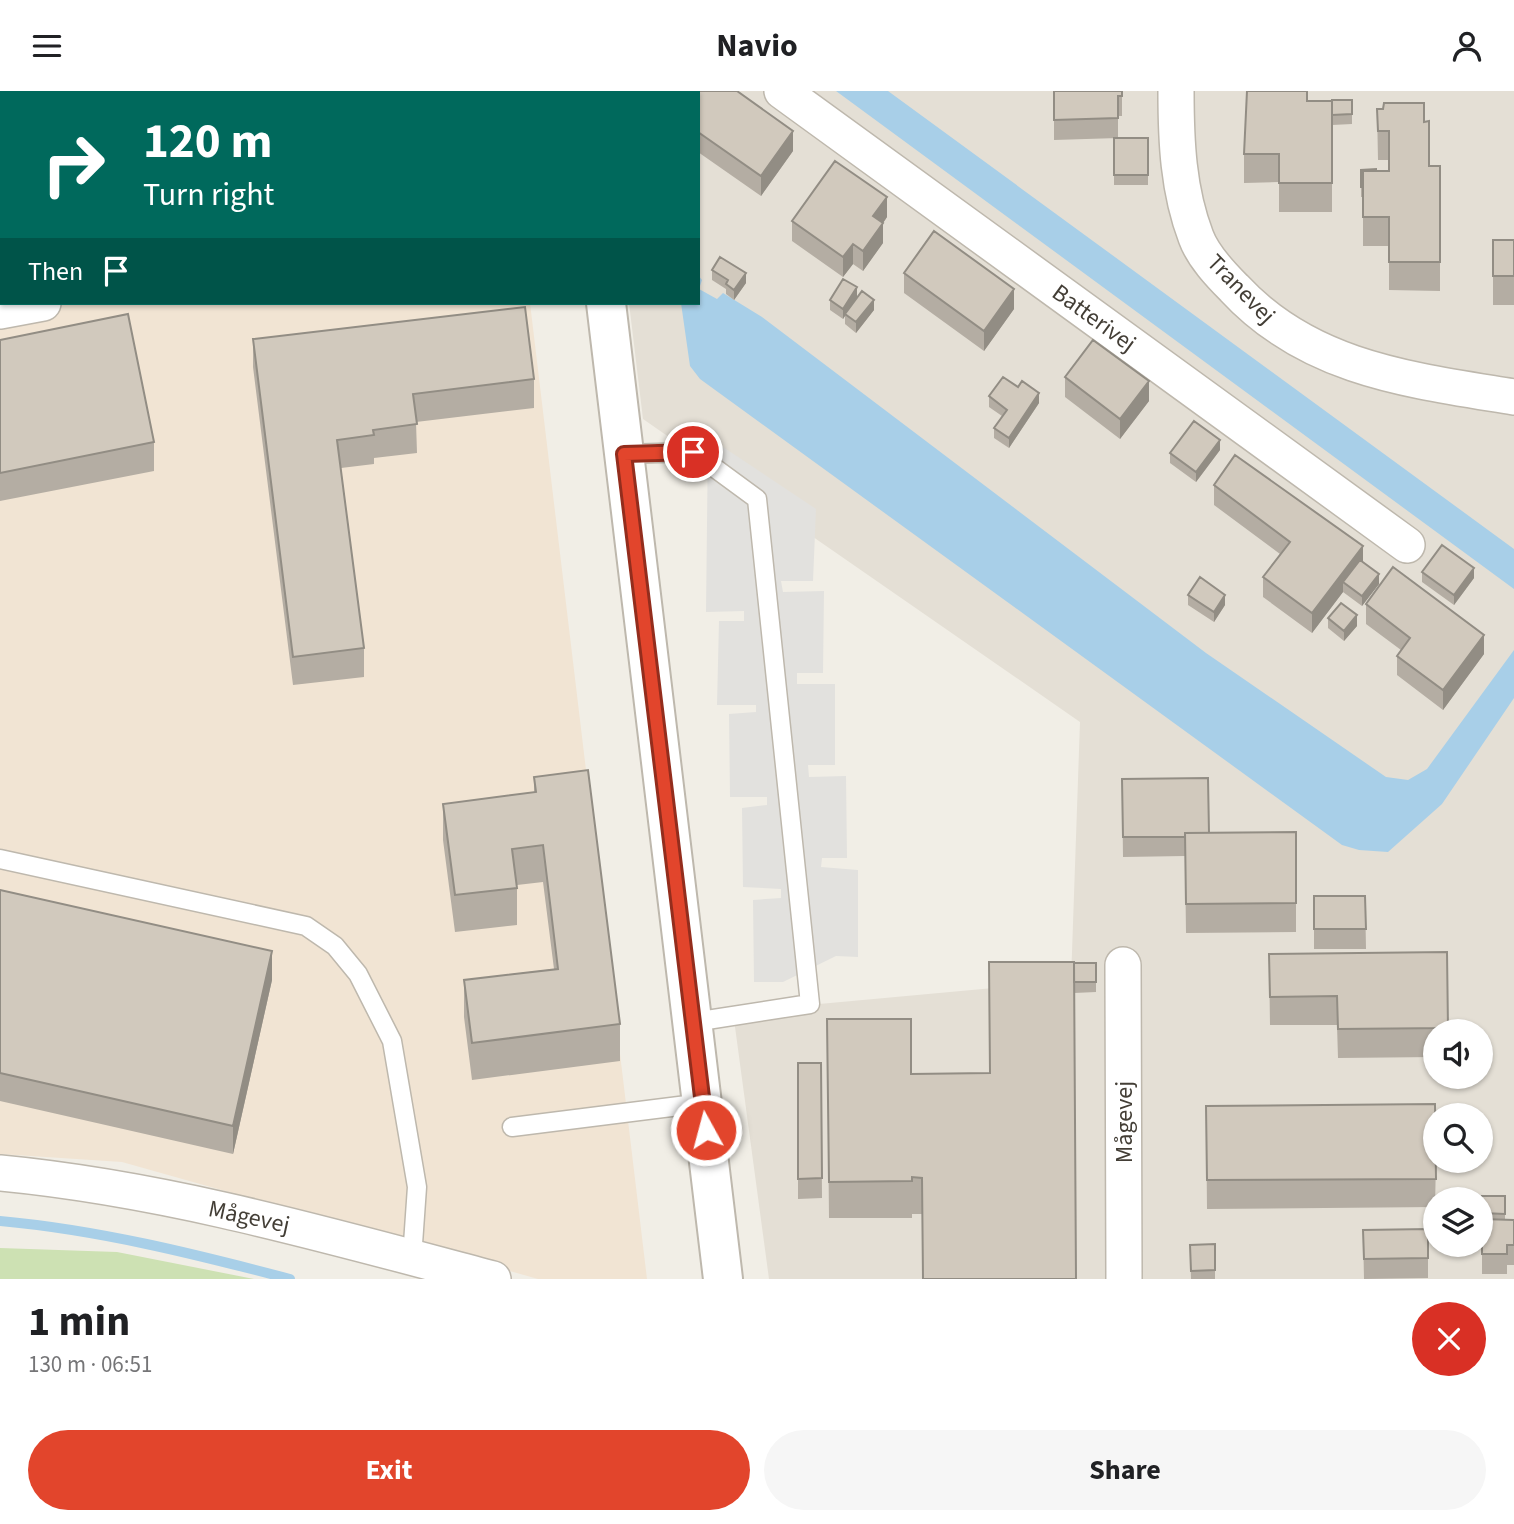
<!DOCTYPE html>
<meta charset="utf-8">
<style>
:root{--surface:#fff;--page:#f6f6f6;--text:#202124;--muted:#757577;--accent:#e2452c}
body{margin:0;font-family:"Source Sans 3",sans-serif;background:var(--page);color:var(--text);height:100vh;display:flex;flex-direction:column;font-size:26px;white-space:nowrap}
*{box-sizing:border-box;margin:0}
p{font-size:23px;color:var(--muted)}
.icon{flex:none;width:38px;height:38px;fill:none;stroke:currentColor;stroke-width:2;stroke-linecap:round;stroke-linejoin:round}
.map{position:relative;height:1188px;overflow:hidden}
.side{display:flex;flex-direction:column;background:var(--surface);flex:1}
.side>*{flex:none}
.banner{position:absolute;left:0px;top:0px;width:700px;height:214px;box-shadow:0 2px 5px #0004;background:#00695c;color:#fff;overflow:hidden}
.controls{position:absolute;left:1423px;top:928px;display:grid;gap:14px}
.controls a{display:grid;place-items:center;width:70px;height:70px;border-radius:50%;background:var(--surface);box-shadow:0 2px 5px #0004;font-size:35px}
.pin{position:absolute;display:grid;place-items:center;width:60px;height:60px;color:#fff;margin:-30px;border:4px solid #fff;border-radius:50%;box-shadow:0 2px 7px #0007}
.me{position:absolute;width:77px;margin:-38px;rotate:353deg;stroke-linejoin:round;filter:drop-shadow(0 0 5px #0008)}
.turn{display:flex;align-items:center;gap:24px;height:147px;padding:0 28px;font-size:32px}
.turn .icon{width:91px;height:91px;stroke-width:2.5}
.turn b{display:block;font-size:49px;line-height:60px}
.then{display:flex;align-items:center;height:66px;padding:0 28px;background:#0003;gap:14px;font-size:26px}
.round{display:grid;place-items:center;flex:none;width:74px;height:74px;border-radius:37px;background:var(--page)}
.overview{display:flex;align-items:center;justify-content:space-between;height:119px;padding:0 28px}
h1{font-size:42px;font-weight:700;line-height:52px}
.action{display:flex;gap:14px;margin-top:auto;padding:14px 28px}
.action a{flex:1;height:80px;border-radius:42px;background:var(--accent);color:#fff;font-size:28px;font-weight:700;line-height:80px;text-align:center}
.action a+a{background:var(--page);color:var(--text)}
header{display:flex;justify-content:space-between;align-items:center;height:91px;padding:0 28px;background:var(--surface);font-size:32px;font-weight:700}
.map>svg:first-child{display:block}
</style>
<header><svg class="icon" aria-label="menu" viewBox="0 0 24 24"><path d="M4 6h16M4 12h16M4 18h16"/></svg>Navio<svg class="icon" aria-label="person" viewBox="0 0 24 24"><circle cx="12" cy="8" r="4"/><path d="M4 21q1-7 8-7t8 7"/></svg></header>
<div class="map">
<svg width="1514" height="1188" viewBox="0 0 1514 1188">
<rect width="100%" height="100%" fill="#f1eee6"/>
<path fill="#e4dfd5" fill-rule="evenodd" d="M 603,0 L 1514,0 L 1514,1188 L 769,1188 L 733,921 L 1071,890 L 1080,631 L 643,328 L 629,212 L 698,212 L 698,2 ZM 1435,940 L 1480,940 L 1480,985 L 1435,985 ZM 1435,1024 L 1480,1024 L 1480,1069 L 1435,1069 ZM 1435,1108 L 1480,1108 L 1480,1153 L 1435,1153 Z"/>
<path fill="#f1e4d3" d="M 0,0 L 505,0 L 2,2 L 2,212 L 530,212 L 647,1188 L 538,1188 L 122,1071 L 0,1063 Z"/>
<path fill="#cde1b3" d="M 0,1157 L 117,1161 L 254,1188 L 0,1188 Z"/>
<path fill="#e2e1de" d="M 708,346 L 816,418 L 813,490 L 781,490 L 783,501 L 824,500 L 823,582 L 797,582 L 797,593 L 835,593 L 835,674 L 808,674 L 809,686 L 846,685 L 847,767 L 822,767 L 821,776 L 858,779 L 858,866 L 836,865 L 783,891 L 754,891 L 753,809 L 781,807 L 781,798 L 743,796 L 742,717 L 767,714 L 767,706 L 730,706 L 729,623 L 756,621 L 756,614 L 717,614 L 719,530 L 744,530 L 744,520 L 706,521 Z"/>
<path fill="#a8cfe8" d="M 836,0 L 888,0 L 1514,458 L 1514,498 Z
M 698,184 L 702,189 L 699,198 L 717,208 L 723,202 L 762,226 L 1206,562 L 1386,686 L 1408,689 L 1427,678 L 1514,559 L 1514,607 L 1442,713 L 1388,761 L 1359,759 L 1342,754 L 700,288 L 690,275 L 681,212 L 698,212 Z"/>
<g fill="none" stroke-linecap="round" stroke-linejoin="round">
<path stroke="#a8cfe8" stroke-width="10" d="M 0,1130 C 99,1139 195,1163 290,1188"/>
<g stroke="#beb8ad" stroke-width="21">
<path id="service" d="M 256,0 L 256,2
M 0,165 L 2,165
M 624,363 L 693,361 L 757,408 L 810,913 L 694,931
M 0,768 L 306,835 L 335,855 L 358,883 L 392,950 L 417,1096 L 412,1167
M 512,1036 L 703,1012"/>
</g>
<g stroke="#beb8ad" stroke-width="38">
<path id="minor" d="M 782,0 L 1407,454
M 1176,0 C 1176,50 1178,99 1196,146 C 1203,165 1220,183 1234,197 C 1309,278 1410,289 1514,306
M 0,220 L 43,212
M 1123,874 L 1124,1188
M 0,1082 C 168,1098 331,1145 493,1188"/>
</g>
<g stroke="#beb8ad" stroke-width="42">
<path id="tertiary" d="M 579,0 L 579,2
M 606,212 L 723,1188"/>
</g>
<use href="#service" stroke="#fff" stroke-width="18"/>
<use href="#minor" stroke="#fff" stroke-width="35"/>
<use href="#tertiary" stroke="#fff" stroke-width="38"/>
</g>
<path fill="#b4ada3" d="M 66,0 L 234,0 L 234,2 L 67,2 Z
M 1054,0 L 1122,0 L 1122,25 L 1118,25 L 1118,47 L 1054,49 Z
M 698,2 L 793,60 L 761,105 L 698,61 Z
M 1352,9 L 1352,33 L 1332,34 L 1332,121 L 1279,121 L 1279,91 L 1244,92 L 1244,63 L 1307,10 L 1332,10 Z
M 1377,18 L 1424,31 L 1429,75 L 1440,75 L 1440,200 L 1389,199 L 1389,155 L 1363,155 L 1363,106 L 1361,106 L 1361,79 L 1389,80 L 1389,69 L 1378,69 Z
M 0,39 L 2,48 L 2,144 L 0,144 Z
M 1114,47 L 1148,47 L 1148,94 L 1114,94 Z
M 887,126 L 883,132 L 883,152 L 863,180 L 853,173 L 843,186 L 792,150 L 792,130 Z
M 1493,149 L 1514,149 L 1514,214 L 1493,214 Z
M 712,179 L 746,192 L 734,209 L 726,203 L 726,198 L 712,189 Z
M 904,182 L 1014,218 L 984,260 L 904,202 Z
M 857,207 L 852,214 L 874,219 L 856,242 L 845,233 L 845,225 L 843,228 L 830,219 L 830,209 Z
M 253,248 L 534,288 L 534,317 L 416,331 L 417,362 L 374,367 L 374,373 L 341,377 L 364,557 L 364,586 L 293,594 L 253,276 Z
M 0,249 L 154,351 L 154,380 L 0,410 Z
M 1065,286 L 1149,310 L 1120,348 L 1065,306 Z
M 1018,296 L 1039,312 L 1009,357 L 994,347 L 994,337 L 1002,325 L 989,316 L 989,305 Z
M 1220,359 L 1196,391 L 1170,372 L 1170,362 Z
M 1214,394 L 1363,471 L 1379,493 L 1362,515 L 1343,501 L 1312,542 L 1263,506 L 1263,486 L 1280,463 L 1214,414 Z
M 1422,481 L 1474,487 L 1454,514 L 1422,491 Z
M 1188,504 L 1225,514 L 1214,531 L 1188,514 Z
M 1366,513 L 1484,563 L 1443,619 L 1397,584 L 1397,565 L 1401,559 L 1366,533 Z
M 1328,527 L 1357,535 L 1344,550 L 1328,537 Z
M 534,686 L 620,933 L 620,970 L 472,989 L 464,926 L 464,889 L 554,878 L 543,791 L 517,794 L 517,834 L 455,841 L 443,749 L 443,713 L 534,701 Z
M 1122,688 L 1209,742 L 1296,741 L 1296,841 L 1186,842 L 1185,765 L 1123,766 Z
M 0,799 L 272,889 L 233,1063 L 0,1010 Z
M 1314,805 L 1365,805 L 1366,858 L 1314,858 Z
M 1447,861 L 1448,940 L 1435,940 L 1435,966 L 1338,967 L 1337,934 L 1270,934 L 1269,863 Z
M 1074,872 L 1096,872 L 1096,901 L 1074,902 L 922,1123 L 912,1123 L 912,1127 L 829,1127 L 827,928 L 911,983 L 990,982 Z
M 798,972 L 821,972 L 822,1107 L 798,1108 Z
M 1206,1015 L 1436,1069 L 1435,1116 L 1207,1118 Z
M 1482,1105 L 1505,1105 L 1505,1128 L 1514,1129 L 1514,1174 L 1507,1174 L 1507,1183 L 1482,1183 Z
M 1428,1138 L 1428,1187 L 1364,1188 L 1363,1139 Z
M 1215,1153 L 1215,1188 L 1191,1188 L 1190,1154 Z"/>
<path fill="#928d84" d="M 793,40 L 793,60 L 761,105 L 761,85 Z
M 887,106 L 887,126 L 883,132 L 883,152 L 863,180 L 863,160 L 873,125 Z
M 853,153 L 853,173 L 843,186 L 843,166 Z
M 746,182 L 746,192 L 734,209 L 734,199 Z
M 857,196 L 857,207 L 843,228 L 843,218 Z
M 1014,198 L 1014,218 L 984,260 L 984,240 Z
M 874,209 L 874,219 L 856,242 L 856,231 Z
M 1149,290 L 1149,310 L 1120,348 L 1120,328 Z
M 1039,302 L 1039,312 L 1009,357 L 1009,347 Z
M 1220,349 L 1220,359 L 1196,391 L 1196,381 Z
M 1363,455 L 1363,475 L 1343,491 L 1343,501 L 1312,542 L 1312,522 Z
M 1474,477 L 1474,487 L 1454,514 L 1454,504 Z
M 1379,483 L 1379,493 L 1362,515 L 1362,505 Z
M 1225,504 L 1225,514 L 1214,531 L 1214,521 Z
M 1357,524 L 1357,535 L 1344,550 L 1344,540 Z
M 1484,544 L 1484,563 L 1443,619 L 1443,599 Z
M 272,860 L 272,889 L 233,1063 L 233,1035 Z"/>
<path fill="#d1c9bd" stroke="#928d84" stroke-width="2" d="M 72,0 L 211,0 L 202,2 L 72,2 Z
M 408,0 L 467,0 L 467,2 L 408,2 Z
M 682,0 L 737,0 L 793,40 L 761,85 L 698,41 L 698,2 L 681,2 Z
M 1054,0 L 1122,0 L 1122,5 L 1118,5 L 1118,27 L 1054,29 Z
M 1247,0 L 1307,0 L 1307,10 L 1332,10 L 1332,92 L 1279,92 L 1279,63 L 1244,63 Z
M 1332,9 L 1352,9 L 1352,23 L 1332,24 Z
M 1384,12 L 1424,12 L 1424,31 L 1429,30 L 1429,75 L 1440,75 L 1440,171 L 1389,171 L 1389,126 L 1363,126 L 1363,80 L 1389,80 L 1389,40 L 1378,40 L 1377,18 L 1383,18 Z
M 0,39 L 2,48 L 2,115 L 0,115 Z
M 1114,47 L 1148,47 L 1148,84 L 1114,84 Z
M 835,70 L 887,106 L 873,125 L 883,132 L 863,160 L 853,153 L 843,166 L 792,130 Z
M 1376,78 L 1376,80 L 1363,80 L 1363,96 L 1361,96 L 1361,79 Z
M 934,140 L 1014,198 L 984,240 L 904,182 Z
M 1493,149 L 1514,149 L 1514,185 L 1493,185 Z
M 720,166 L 746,182 L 734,199 L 726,193 L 728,189 L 712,179 Z
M 843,188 L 857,196 L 843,218 L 830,209 Z
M 862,200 L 874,209 L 856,231 L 845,223 Z
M 525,216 L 534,288 L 413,303 L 417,333 L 373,339 L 374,344 L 337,349 L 364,557 L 293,566 L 253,248 Z
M 128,223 L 154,351 L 0,382 L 0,249 Z
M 1093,249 L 1149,290 L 1120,328 L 1065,286 Z
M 1003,286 L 1018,296 L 1022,290 L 1039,302 L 1009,347 L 994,337 L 1007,319 L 989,305 Z
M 1194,330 L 1220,349 L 1196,381 L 1170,362 Z
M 1235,364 L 1363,455 L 1312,522 L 1263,486 L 1290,451 L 1214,394 Z
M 1442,454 L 1474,477 L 1454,504 L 1422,481 Z
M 1360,469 L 1379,483 L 1362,505 L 1343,491 Z
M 1393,476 L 1484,544 L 1443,599 L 1397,565 L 1410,547 L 1366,513 Z
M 1200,486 L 1225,504 L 1214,521 L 1188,504 Z
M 1341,512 L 1357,524 L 1344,540 L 1328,527 Z
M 588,679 L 620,933 L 472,952 L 464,889 L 558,878 L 543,754 L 512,758 L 517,797 L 455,804 L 443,713 L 536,701 L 534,686 Z
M 1208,687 L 1209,742 L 1185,742 L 1185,746 L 1123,746 L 1122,688 Z
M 1296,741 L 1296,812 L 1186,813 L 1185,742 Z
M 0,799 L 272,860 L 233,1035 L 0,982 Z
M 1314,805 L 1365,805 L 1366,838 L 1314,838 Z
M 1447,861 L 1448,937 L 1338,938 L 1337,905 L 1270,906 L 1269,863 Z
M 989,871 L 1074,871 L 1076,1188 L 923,1188 L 922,1087 L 912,1086 L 912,1090 L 829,1091 L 827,928 L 911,928 L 911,983 L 990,982 Z
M 1074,872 L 1096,872 L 1096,891 L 1074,891 Z
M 798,972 L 821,972 L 822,1087 L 798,1088 Z
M 1435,1013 L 1436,1088 L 1207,1089 L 1206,1015 Z
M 1482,1105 L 1505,1105 L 1505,1123 L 1482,1122 Z
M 1482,1128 L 1514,1129 L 1514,1154 L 1507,1154 L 1507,1163 L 1482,1163 Z
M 1428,1138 L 1428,1167 L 1364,1168 L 1363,1139 Z
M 1215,1153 L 1215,1179 L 1191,1180 L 1190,1154 Z"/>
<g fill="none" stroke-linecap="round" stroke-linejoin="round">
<g stroke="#932d1d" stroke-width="18">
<path id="route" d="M 693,361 L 624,363 L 706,1039"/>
</g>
<use href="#route" stroke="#e2452c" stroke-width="12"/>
</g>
<g text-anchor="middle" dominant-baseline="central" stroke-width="5" stroke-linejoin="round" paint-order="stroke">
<g font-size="24" fill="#433e36" stroke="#fff">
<text transform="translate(1241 198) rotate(46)">Tranevej</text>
<text transform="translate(1094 227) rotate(36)">Batterivej</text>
<text transform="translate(1124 1031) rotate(-90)">Mågevej</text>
<text transform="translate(249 1126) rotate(12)">Mågevej</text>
</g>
</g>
</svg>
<div class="controls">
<a><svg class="icon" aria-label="sound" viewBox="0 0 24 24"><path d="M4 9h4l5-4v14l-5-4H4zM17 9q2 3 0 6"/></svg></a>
<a><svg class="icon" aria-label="search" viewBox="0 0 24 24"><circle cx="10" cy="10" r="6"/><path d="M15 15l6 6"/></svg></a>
<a><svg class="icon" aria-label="layers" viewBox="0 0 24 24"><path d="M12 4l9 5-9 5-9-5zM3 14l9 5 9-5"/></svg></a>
</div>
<div class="pin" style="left:693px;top:361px;background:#d93025"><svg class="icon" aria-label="arrive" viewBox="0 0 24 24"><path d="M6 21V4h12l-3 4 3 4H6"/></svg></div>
<svg class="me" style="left:706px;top:1039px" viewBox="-20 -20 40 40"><circle r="17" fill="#e2452c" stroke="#fff" stroke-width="3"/><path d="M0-11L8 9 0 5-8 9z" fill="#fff"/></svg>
<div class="banner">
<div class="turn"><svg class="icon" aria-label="right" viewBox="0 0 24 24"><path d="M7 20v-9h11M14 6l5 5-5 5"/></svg><div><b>120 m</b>Turn right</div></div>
<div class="then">Then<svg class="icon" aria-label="arrive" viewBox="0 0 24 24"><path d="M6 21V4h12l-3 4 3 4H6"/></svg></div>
</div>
</div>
<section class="side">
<div class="overview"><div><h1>1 min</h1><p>130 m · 06:51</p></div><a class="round" style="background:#d93025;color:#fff"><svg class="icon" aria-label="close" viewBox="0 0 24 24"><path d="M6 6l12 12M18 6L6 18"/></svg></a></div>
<div class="action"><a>Exit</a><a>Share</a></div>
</section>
